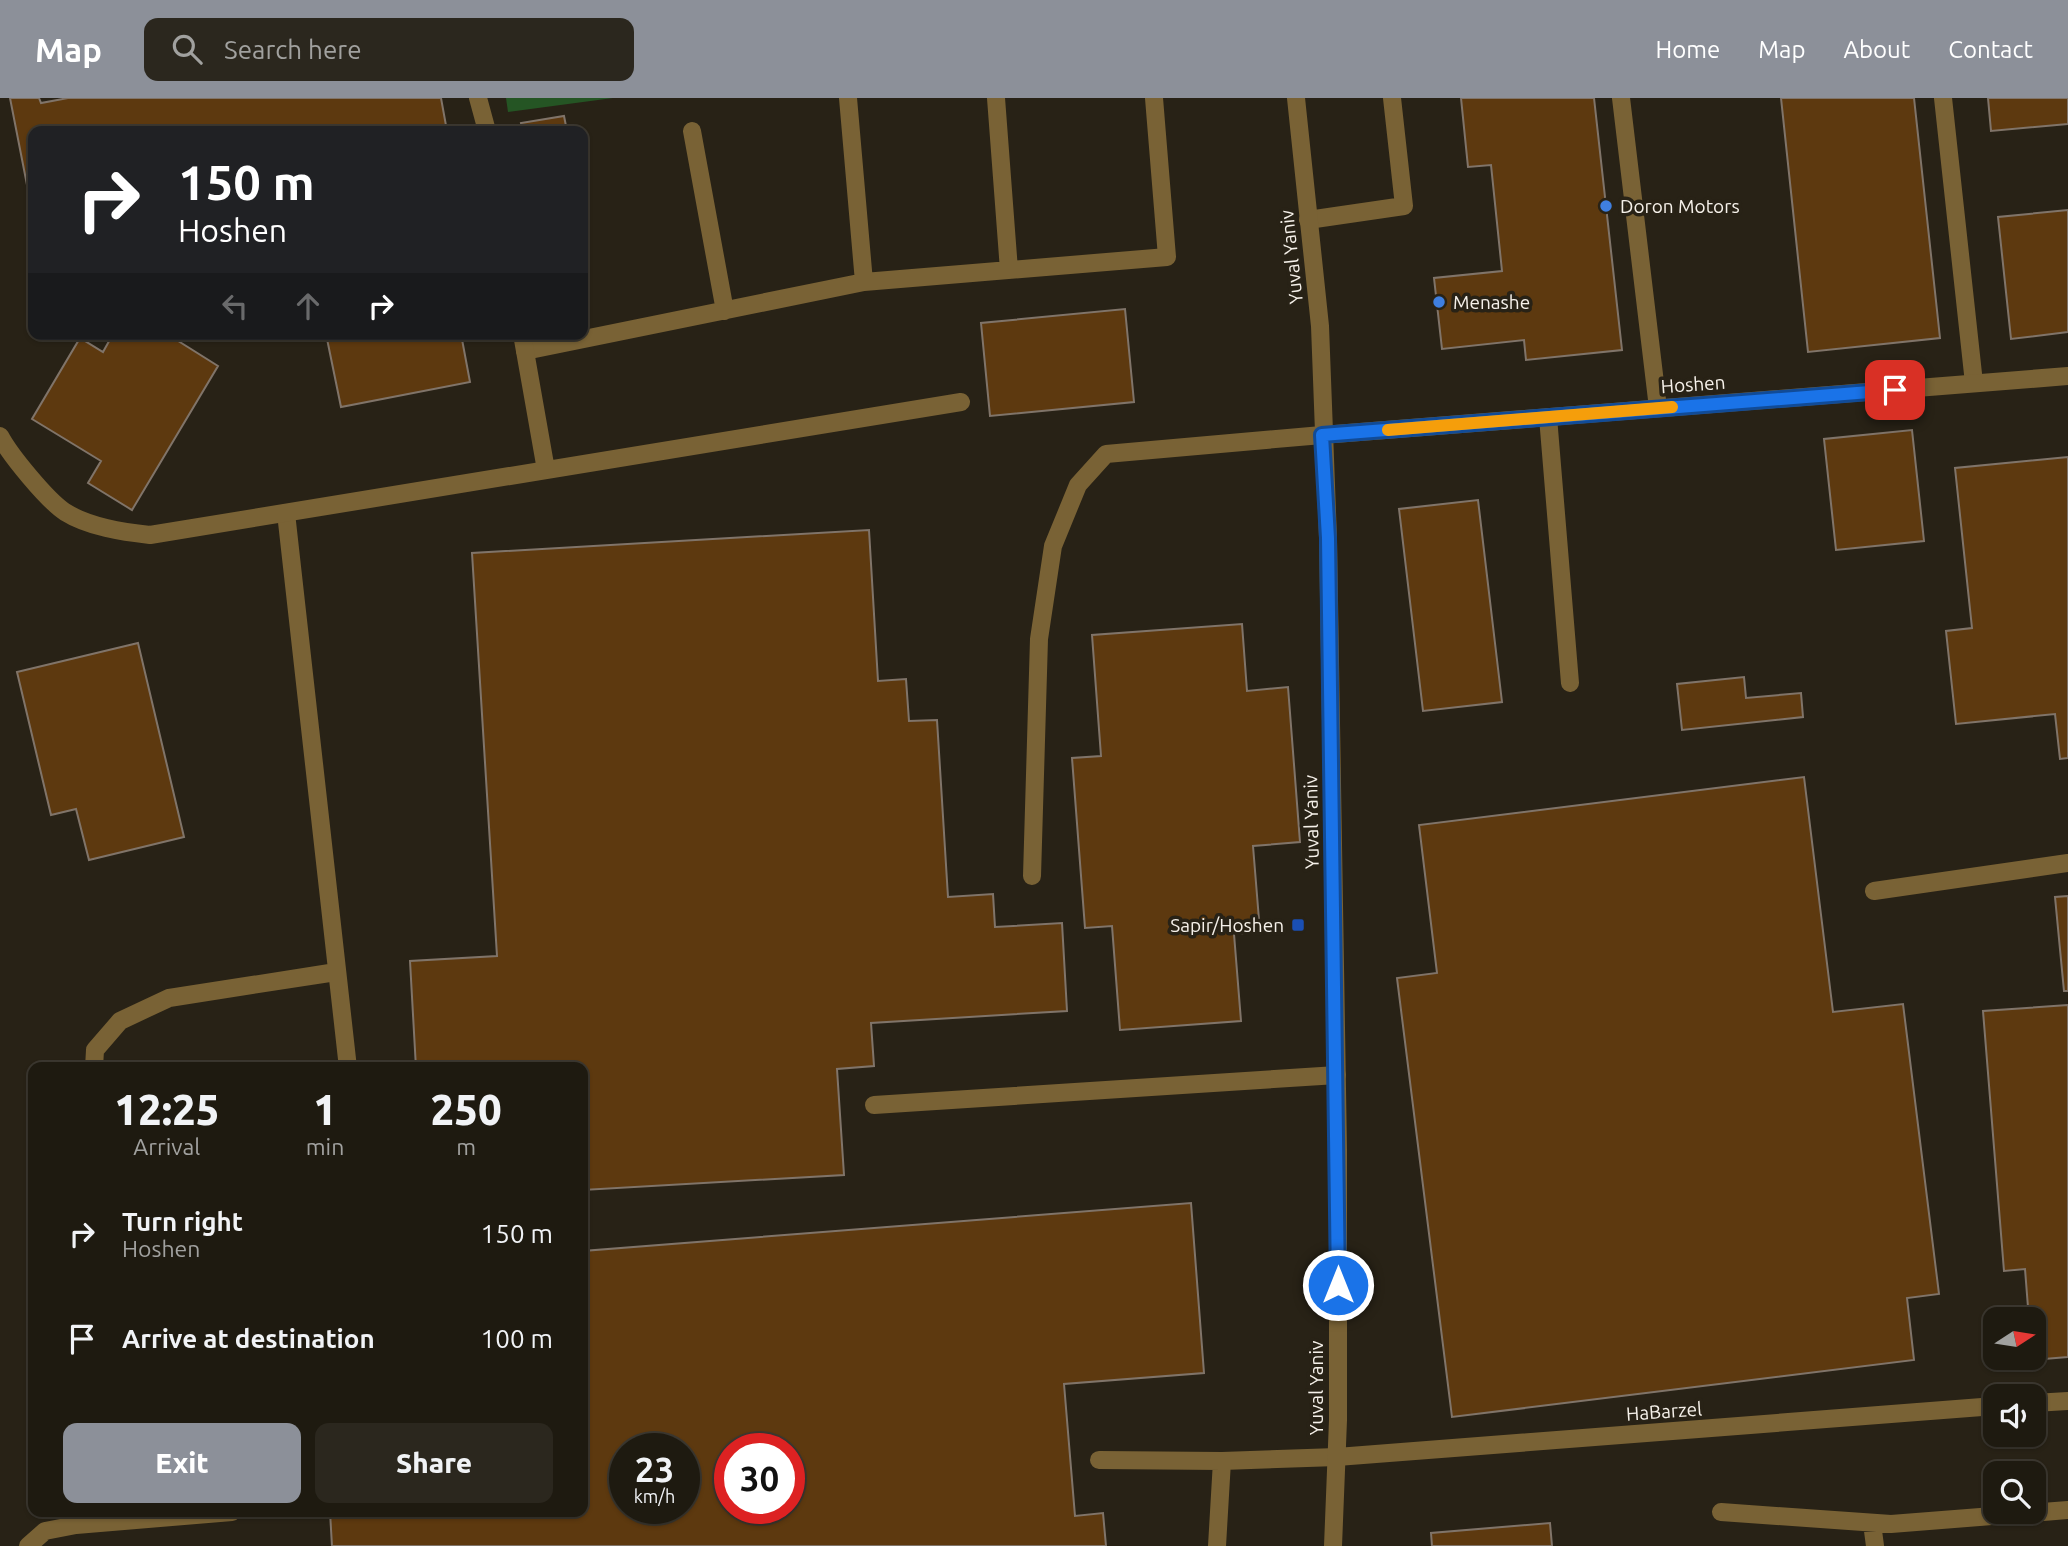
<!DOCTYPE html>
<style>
:root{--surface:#1e1a10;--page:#2b271e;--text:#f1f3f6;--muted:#a1a19f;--line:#3c3830;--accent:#8c9099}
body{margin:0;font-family:Ubuntu,sans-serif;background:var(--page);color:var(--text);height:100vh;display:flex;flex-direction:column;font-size:26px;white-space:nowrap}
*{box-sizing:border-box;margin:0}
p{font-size:23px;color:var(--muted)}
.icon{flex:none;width:38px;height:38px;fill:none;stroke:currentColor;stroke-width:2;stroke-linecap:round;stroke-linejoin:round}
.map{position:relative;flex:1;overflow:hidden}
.sheet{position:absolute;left:28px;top:964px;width:560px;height:455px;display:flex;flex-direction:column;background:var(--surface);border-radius:14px;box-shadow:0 2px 5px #0004,0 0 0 2px var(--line)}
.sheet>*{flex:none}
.hud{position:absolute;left:28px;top:28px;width:560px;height:214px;border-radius:14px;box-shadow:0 2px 5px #0004,0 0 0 2px var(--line);background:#202124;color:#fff;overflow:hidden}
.needle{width:46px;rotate:78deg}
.buttons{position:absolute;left:1983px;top:1209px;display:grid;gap:14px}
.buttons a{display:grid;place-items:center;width:63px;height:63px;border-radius:14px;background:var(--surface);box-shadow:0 2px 5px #0004,0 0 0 2px var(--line);font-size:35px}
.speed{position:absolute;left:609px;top:1335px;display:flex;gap:14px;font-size:35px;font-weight:700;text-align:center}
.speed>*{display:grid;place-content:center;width:91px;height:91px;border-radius:50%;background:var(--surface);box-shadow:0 2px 5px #0004,0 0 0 2px var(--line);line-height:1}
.speed small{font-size:18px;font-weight:400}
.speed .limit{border:10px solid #d22;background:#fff;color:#111}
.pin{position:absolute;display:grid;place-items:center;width:60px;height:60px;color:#fff;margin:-30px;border-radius:14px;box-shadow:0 4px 10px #0006}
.me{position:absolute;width:77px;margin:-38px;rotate:0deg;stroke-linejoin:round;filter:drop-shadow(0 0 5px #0008)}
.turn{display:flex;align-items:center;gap:24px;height:147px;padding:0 35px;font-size:32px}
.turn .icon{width:91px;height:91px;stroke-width:2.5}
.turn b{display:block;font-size:49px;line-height:60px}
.lanes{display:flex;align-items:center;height:66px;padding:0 35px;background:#0003;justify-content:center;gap:35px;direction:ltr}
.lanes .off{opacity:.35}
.eta{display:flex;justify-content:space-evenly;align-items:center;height:119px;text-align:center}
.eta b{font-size:42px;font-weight:800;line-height:49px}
.cta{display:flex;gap:14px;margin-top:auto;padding:14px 35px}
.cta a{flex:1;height:80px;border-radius:14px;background:var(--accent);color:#fff;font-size:28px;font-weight:800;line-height:80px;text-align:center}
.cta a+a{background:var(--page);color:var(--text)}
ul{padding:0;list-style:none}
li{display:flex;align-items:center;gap:21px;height:105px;padding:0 35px}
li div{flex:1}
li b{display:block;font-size:26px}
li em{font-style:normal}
header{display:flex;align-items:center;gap:42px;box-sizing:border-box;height:98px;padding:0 35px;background:var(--accent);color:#fff}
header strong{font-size:33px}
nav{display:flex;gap:38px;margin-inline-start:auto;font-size:24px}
.search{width:490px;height:63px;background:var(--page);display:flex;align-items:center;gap:18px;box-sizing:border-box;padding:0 24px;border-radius:14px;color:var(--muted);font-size:26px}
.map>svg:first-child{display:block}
</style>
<header>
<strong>Map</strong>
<div class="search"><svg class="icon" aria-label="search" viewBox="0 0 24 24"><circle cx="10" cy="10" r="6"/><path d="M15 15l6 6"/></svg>Search here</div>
<nav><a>Home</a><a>Map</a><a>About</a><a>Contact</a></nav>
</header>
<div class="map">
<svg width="2068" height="1448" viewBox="0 0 2068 1448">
<rect width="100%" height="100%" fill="#282216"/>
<path fill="#255524" d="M 506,0 L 613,0 L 508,14 Z"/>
<path fill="#5d390f" stroke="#807469" stroke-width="2" fill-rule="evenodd" d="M 10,0 L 39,0 L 41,5 L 68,0 L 441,0 L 447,33 L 33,33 L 33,91 L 28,92 Z
M 1461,0 L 1594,0 L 1622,252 L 1526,262 L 1524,242 L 1442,251 L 1434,180 L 1502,173 L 1491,67 L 1468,69 Z
M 1781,0 L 1914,0 L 1940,240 L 1808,254 Z
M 1988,0 L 2068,0 L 2068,26 L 1991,33 Z
M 564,18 L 567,33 L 523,33 L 521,25 Z
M 2068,112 L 2068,234 L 2011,241 L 1998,119 Z
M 1125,211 L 1134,304 L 990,318 L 981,225 Z
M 113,236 L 167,236 L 218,268 L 132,412 L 88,385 L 101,363 L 32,321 L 80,240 L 103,254 Z
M 326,236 L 461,236 L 470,284 L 341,309 Z
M 1912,332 L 1924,443 L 1836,452 L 1824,341 Z
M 2068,359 L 2068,660 L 2060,661 L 2055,616 L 1956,626 L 1946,533 L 1972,530 L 1955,370 Z
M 1478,402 L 1502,604 L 1423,613 L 1399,411 Z
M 869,432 L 878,583 L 906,581 L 909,623 L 937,622 L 948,799 L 993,796 L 995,829 L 1062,825 L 1067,913 L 871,925 L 874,968 L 837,971 L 844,1077 L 583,1092 L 583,970 L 416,970 L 410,863 L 497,858 L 472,455 Z
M 1242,526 L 1247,593 L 1288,589 L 1300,744 L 1253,748 L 1260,834 L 1234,836 L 1241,923 L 1120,932 L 1112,828 L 1085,830 L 1072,660 L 1101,658 L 1092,537 Z
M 138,545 L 184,739 L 89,762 L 76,711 L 51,717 L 17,574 Z
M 1744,579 L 1746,600 L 1801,595 L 1803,619 L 1682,632 L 1677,586 Z
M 1804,679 L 1833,914 L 1903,906 L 1939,1196 L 1907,1200 L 1914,1262 L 1452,1319 L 1397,880 L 1437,875 L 1419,727 Z
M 2068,798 L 2068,893 L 2064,893 L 2055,799 Z
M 2068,907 L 2068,1259 L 2032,1262 L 2034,1222 L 2029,1222 L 2025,1171 L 2004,1173 L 1983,913 Z
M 1191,1105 L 1204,1275 L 1064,1286 L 1075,1418 L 1103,1415 L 1106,1448 L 332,1448 L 330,1414 L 583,1414 L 583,1153 ZM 625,1351 L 684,1351 L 684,1410 L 625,1410 ZM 730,1351 L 789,1351 L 789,1410 L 730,1410 Z
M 1550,1425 L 1552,1448 L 1432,1448 L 1431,1435 Z"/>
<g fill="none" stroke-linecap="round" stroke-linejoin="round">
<path stroke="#796235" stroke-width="18" d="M 848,0 L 864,184 L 1167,159 L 1154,0
M 996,0 L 1009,172
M 1621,0 L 1658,310
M 1943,0 L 1974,285
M 692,33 L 725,213
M 1308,122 L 1404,108 L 1392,0
M 525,253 L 864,184
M 1548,319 L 1570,585
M 286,415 L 348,970
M 1032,778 L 1039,541 L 1053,448 L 1078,387 L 1106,356 L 1322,337
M 1874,793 L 2068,765
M 94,970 L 95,952 L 120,923 L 169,900 L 336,874
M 874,1007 L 1337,977
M 1099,1362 L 1222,1363
M 1721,1414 L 1891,1426 L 2068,1412
M 1872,1425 L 1875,1448
M 28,1448 L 45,1433 L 76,1427 L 232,1414
M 1217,1448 L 1222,1363 L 1337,1359"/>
<path stroke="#796235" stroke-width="18" d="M 478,0 L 487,33
M 1296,0 L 1320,228 L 1328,440 L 1338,1052 L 1338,1322 L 1333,1448
M 522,236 L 546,372
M 1322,337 L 2068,278
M 0,338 C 10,357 47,402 65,414 C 89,429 123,434 150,437 L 961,304
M 2034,1305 L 2068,1303
M 1337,1359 L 1995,1308"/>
</g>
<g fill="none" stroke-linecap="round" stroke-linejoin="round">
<g stroke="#114b97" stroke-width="18">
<path id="route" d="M 1338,1187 L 1328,440 L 1322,337 L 1895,292"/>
</g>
<use href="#route" stroke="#1a73e8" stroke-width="12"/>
<path stroke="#f59e0b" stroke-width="12" d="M 1388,332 L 1672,309"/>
</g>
<g fill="#3f7fe0" stroke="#282216" stroke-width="2.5">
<circle cx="1606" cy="108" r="7"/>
<circle cx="1439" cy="204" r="7"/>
</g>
<rect fill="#1a4fb4" stroke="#282216" stroke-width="2.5" x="1291" y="820" width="14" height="14" rx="3.5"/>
<g text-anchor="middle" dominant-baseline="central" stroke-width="7" stroke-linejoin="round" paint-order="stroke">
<g font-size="19" fill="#f6f1ea" stroke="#282216" text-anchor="start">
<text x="1620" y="108">Doron Motors</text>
<text x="1453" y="204">Menashe</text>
<text x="1284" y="827" text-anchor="end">Sapir/Hoshen</text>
</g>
<g font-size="19" fill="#f6f1ea" stroke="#282216">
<text transform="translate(1291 159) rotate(-96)">Yuval Yaniv</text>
<text transform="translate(1693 286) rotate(-4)">Hoshen</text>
<text transform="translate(1311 724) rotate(-91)">Yuval Yaniv</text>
<text transform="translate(1316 1290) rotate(-90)">Yuval Yaniv</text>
<text transform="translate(1664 1313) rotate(-4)">HaBarzel</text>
</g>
</g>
</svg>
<div class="buttons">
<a><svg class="needle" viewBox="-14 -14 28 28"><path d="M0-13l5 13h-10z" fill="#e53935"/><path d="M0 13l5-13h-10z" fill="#a1a19f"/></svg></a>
<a><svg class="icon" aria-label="sound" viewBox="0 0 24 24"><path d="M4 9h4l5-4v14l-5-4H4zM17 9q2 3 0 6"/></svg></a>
<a><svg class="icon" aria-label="search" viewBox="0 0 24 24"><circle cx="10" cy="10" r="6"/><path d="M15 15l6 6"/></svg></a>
</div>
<div class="speed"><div>23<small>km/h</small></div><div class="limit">30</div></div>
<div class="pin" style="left:1895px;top:292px;background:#d93025"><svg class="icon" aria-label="arrive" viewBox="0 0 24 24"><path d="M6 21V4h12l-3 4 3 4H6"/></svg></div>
<svg class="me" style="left:1338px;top:1187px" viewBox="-20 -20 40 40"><circle r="17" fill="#1a73e8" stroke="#fff" stroke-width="3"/><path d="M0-11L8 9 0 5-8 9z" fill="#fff"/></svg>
<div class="hud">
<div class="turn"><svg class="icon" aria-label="right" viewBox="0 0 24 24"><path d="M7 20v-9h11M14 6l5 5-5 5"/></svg><div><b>150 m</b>Hoshen</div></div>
<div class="lanes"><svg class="icon off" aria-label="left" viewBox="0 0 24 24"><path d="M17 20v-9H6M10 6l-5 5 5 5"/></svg><svg class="icon off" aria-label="ahead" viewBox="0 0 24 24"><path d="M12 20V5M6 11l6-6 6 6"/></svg><svg class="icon" aria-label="right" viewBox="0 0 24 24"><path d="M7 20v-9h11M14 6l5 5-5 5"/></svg></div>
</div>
<section class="sheet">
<div class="eta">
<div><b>12:25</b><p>Arrival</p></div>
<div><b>1</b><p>min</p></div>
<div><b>250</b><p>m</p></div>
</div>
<ul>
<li><svg class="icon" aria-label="right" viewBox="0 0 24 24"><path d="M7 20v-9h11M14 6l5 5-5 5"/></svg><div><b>Turn right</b><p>Hoshen</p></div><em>150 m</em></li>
<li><svg class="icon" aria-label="arrive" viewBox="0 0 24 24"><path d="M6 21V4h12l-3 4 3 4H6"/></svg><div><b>Arrive at destination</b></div><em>100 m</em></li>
</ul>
<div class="cta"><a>Exit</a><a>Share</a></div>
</section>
</div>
